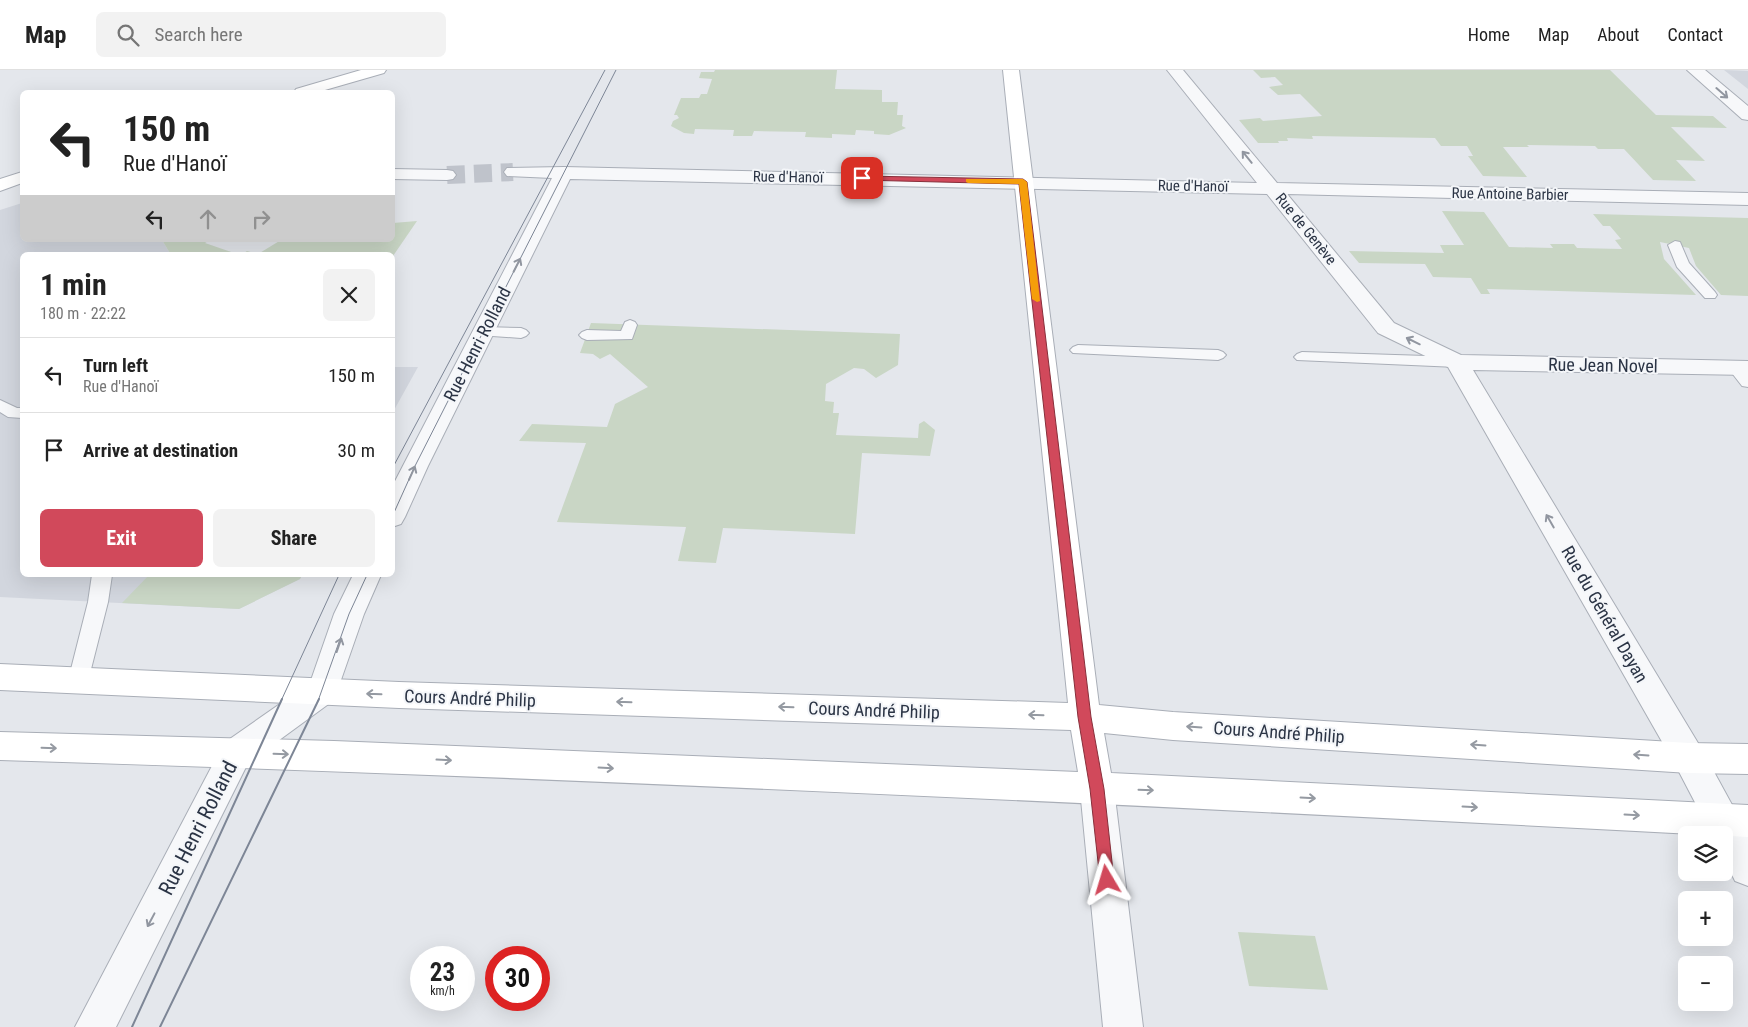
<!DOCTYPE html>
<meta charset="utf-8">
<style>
:root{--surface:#fff;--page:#f2f2f2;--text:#222;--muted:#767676;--line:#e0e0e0;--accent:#d1495b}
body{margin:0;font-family:"Roboto Condensed",sans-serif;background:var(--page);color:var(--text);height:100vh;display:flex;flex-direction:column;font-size:19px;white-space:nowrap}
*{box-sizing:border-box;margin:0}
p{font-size:16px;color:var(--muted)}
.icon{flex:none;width:28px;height:28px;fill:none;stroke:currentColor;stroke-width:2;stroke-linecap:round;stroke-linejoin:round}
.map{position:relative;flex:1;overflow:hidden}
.panel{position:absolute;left:20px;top:182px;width:375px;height:325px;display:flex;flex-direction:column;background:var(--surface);border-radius:8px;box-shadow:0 5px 20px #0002}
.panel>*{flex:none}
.hud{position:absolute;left:20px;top:20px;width:375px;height:152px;border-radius:8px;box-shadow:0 5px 20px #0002;background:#fff;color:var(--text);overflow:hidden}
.controls{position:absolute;left:1678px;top:756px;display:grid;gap:10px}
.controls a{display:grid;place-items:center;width:55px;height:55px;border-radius:8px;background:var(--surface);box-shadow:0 5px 20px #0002;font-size:25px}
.speed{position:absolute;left:410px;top:876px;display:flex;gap:10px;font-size:25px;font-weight:700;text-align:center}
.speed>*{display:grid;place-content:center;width:65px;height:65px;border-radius:50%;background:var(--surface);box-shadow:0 5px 20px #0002;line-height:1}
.speed small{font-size:12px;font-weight:400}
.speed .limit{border:8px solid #d22;background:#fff;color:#111}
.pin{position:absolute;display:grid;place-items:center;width:42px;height:42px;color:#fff;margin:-21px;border-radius:10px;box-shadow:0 2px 8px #0006}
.me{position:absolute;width:55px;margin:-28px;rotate:353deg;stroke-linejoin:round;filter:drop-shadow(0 0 4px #0008)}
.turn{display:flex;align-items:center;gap:18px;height:105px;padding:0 20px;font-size:22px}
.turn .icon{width:65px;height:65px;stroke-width:2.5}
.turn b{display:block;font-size:35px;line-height:42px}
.lanes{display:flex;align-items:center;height:48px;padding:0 20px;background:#0003;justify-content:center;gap:25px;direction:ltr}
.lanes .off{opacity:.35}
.round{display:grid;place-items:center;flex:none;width:52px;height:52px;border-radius:8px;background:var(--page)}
.head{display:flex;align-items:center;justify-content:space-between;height:85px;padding:0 20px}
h1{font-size:30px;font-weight:700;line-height:38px}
.cta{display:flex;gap:10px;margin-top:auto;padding:10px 20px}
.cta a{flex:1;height:58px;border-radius:8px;background:var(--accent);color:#fff;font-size:20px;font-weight:700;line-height:58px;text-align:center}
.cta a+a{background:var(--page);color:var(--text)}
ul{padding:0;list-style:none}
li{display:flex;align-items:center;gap:15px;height:75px;padding:0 20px;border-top:1px solid var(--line)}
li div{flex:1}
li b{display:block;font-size:19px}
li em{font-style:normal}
header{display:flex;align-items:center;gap:30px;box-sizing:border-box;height:70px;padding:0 25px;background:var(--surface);border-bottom:1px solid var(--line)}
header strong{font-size:24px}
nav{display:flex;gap:28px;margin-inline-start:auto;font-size:18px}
.search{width:350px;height:45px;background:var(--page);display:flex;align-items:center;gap:12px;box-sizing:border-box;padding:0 18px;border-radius:8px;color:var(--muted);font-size:19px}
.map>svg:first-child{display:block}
</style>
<header>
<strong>Map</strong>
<div class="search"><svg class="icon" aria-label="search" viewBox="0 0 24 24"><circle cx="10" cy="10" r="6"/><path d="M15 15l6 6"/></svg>Search here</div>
<nav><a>Home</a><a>Map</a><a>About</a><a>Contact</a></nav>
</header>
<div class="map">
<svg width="1748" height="957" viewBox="0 0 1748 957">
<rect width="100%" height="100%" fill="#e4e7ec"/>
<path fill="#d2d6de" d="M 1724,0 L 1748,1 L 1748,19 Z
M 22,133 L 22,170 L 162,170 L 171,185 L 22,185 L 22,505 L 302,505 L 300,509 L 239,539 L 0,527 L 0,140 Z
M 393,297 L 418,297 L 393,342 Z"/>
<path fill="#c9d6c5" d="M 715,0 L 837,0 L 835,19 L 882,20 L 882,32 L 898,32 L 897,45 L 903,45 L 902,56 L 906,58 L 889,65 L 874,64 L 874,61 L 856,60 L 855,65 L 832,64 L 832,68 L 805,67 L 806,62 L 754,61 L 752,66 L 733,66 L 734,60 L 695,59 L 694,64 L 684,63 L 671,56 L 673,51 L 679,48 L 677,45 L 674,45 L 681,28 L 699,28 L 701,24 L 707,24 L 712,9 L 699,8 L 701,2 L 714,2 Z
M 1253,0 L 1610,0 L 1656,45 L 1713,46 L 1727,58 L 1671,57 L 1705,91 L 1676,90 L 1696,111 L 1653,110 L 1624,79 L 1598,79 L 1595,76 L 1527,75 L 1529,77 L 1503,77 L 1527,107 L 1483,106 L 1468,86 L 1473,86 L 1467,76 L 1441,76 L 1435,68 L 1312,66 L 1313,69 L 1287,68 L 1288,71 L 1278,71 L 1279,73 L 1258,73 L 1239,50 L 1260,48 L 1263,51 L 1322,46 L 1300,24 L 1278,25 L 1269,17 L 1283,15 L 1275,7 L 1261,8 Z
M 1442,141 L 1484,142 L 1509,177 L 1553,178 L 1550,174 L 1574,174 L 1577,178 L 1622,179 L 1615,170 L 1621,169 L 1610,156 L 1603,156 L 1593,144 L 1748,148 L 1748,226 L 1721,225 L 1696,196 L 1689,178 L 1660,172 L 1664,189 L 1696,225 L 1487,219 L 1490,224 L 1481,224 L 1471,208 L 1433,207 L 1425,194 L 1359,193 L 1349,181 L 1444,183 L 1440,175 L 1464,175 Z
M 417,151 L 393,186 L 241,185 L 247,181 L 258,184 L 281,170 L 392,170 L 393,153 Z
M 162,170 L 210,170 L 205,173 L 240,185 L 171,185 Z
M 591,253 L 900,264 L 898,295 L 876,308 L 864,299 L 854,298 L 826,314 L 825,331 L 834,332 L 833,343 L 839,343 L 836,365 L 918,368 L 919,354 L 924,351 L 935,360 L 930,386 L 862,383 L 855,464 L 723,458 L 716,493 L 678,491 L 686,457 L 557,452 L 586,373 L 519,371 L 532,354 L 607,357 L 615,334 L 648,317 L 610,284 L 600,289 L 593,284 L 580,283 Z
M 149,505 L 302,505 L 300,509 L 239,539 L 122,533 Z
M 1238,862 L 1315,866 L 1328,920 L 1249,916 Z"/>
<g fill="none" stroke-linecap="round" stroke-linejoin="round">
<path stroke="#bfc3cb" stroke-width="18" stroke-dasharray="18 9" stroke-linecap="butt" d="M 447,105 L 513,102"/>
<g stroke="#a9aeb7" stroke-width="2">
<path id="lane" d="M 1675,171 L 1680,172 L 1689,193 L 1715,222 L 1717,225 L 1715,228 L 1705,228 L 1677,197 L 1668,175 Z
M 630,250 L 635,252 L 637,255 L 632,269 L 587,270 L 582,268 L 579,265 L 582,262 L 587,260 L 621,261 L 625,252 Z
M 483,257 L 521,258 L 526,260 L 529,263 L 526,266 L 521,268 L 478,265 L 475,262 L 478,259 Z
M 1078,275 L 1218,280 L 1223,282 L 1226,285 L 1223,288 L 1218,290 L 1073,283 L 1070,280 L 1073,277 Z
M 1302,282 L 1457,287 L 1463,289 L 1465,292 L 1463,295 L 1457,297 L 1297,290 L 1294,287 L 1297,284 Z
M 1736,293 L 1742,294 L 1748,302 L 1748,317 L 1742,316 L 1728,298 L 1730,294 Z
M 0,330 L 17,338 L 22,338 L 22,348 L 8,347 L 0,342 Z
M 92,505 L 112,505 L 108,532 L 88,611 L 85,617 L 78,620 L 71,617 L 68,611 L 88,532 Z"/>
</g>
<g stroke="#a9aeb7" stroke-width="2">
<path id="street" d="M 1167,0 L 1183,0 L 1277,113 L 1748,123 L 1748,135 L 1287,124 L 1394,253 L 1461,285 L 1748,291 L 1748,305 L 1473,300 L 1701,678 L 1748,764 L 1748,816 L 1735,811 L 1724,788 L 1724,765 L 1712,765 L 1677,698 L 1448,297 L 1378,263 L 1267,124 L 570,109 L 428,396 L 405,447 L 401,454 L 392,457 L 392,417 L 552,108 L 507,106 L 504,102 L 507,98 L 564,97 L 1257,113 Z
M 1687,0 L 1705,0 L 1748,36 L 1748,50 L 1742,49 Z
M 392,99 L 447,100 L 453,101 L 456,105 L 453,109 L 447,110 L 392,109 Z
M 353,505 L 381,505 L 364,544 L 334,630 L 248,693 L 116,957 L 75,957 L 224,673 L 310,613 L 334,544 Z
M 1097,704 L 1109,708 L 1114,719 L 1143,957 L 1103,957 L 1080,719 L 1085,708 Z"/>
</g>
<g stroke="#a9aeb7" stroke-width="2">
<path id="secondary" d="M 361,0 L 386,0 L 384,3 L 318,22 L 294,22 L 296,19 Z
M 1003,0 L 1019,0 L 1099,635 L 1173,642 L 1689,673 L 1748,674 L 1748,704 L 1689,703 L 1173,670 L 1104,663 L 1111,703 L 1748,735 L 1748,767 C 1167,736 583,708 0,690 L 0,662 L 334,671 L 1078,702 L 1071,660 L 399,638 L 0,620 L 0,594 L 399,612 L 1068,633 Z
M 22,102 L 22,113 L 0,121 L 0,109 Z"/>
</g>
<use href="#lane" fill="#f7f8fa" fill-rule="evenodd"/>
<use href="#street" fill="#f7f8fa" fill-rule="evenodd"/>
<use href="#secondary" fill="#fff" fill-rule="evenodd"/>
<path stroke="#7d8696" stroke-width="1" d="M 392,399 L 605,0
M 392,447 L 415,396 L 616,0
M 281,631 L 339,505
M 318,631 L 349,544 L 367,505"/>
<path stroke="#7d8696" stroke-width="2" d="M 132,957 L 282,629
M 160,957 L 319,629"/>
</g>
<defs><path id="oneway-shaft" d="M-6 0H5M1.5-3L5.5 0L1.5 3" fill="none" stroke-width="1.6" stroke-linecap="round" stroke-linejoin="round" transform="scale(1.25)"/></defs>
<g stroke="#9196a0">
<use href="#oneway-shaft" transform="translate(1722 23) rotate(41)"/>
<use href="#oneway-shaft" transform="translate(1247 87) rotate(-129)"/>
<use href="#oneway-shaft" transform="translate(517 195) rotate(-63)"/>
<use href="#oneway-shaft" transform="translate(1413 271) rotate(-154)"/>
<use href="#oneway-shaft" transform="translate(412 403) rotate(-66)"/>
<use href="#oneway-shaft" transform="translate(1550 451) rotate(-120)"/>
<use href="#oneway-shaft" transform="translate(339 575) rotate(-71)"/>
<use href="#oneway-shaft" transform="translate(151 850) rotate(118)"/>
</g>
<g stroke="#959aa2">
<use href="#oneway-shaft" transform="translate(374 624) rotate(-178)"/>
<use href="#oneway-shaft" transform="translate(624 632) rotate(-178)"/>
<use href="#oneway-shaft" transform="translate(786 637) rotate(-178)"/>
<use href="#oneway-shaft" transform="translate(1036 645) rotate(-178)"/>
<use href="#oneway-shaft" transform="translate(1194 657) rotate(-176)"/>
<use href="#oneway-shaft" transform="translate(1478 675) rotate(-176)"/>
<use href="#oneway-shaft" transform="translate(49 678) rotate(2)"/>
<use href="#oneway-shaft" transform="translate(281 684) rotate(2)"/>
<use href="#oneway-shaft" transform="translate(1641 685) rotate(-176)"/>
<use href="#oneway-shaft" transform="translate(444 690) rotate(3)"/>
<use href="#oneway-shaft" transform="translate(606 698) rotate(3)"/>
<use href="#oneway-shaft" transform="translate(1146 720) rotate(2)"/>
<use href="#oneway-shaft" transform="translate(1308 728) rotate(3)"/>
<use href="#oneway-shaft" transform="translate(1470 737) rotate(3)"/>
<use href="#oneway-shaft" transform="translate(1632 745) rotate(3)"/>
</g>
<path fill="#d1495b" stroke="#882f3b" d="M 862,106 L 1023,109 L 1027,112 L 1091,647 L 1104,719 L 1114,810 L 1112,815 L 1107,817 L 1102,815 L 1100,810 L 1090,719 L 1078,647 L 1019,114 L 860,110 L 860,107 Z"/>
<path fill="#f59e0b" d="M 966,109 L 1023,109 L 1027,112 L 1040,231 L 1037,232 L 1032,229 L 1019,114 L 968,113 L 966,112 Z"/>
<g text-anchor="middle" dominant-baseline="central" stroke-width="4" stroke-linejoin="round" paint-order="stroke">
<g font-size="15" fill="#2b3445" stroke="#f4f6f9">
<text transform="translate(788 107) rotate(1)">Rue d'Hanoï</text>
<text transform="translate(1193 116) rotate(1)">Rue d'Hanoï</text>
<text transform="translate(1510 124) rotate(1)">Rue Antoine Barbier</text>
<text transform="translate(1306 159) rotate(51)">Rue de Genève</text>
</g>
<g font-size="18" fill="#2b3445" stroke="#f4f6f9">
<text transform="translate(477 274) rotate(-63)">Rue Henri Rolland</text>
<text transform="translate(1603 295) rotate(1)">Rue Jean Novel</text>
<text transform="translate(1605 544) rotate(60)">Rue du Général Dayan</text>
<text transform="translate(470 628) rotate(2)">Cours André Philip</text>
<text transform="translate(874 640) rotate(2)">Cours André Philip</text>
<text transform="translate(1279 662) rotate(4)">Cours André Philip</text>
</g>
<g font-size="21" fill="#2b3445" stroke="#f4f6f9">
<text transform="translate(198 758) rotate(-63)">Rue Henri Rolland</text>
</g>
</g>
</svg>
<div class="controls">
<a><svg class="icon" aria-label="layers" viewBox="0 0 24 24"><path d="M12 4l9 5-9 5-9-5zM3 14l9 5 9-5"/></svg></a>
<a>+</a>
<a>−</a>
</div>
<div class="speed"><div>23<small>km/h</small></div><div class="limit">30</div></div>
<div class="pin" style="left:862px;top:108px;background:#d93025"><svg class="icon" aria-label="arrive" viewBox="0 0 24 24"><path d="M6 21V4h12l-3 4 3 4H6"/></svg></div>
<svg class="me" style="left:1107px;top:810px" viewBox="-20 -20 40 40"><path d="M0-17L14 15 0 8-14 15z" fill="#d1495b" stroke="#fff" stroke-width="4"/></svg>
<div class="hud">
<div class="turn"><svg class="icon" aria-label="left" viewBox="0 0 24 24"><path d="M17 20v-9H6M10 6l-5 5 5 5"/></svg><div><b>150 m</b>Rue d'Hanoï</div></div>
<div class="lanes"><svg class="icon" aria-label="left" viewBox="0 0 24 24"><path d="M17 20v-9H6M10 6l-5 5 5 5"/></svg><svg class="icon off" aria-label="ahead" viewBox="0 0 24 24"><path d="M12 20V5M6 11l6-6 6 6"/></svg><svg class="icon off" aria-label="right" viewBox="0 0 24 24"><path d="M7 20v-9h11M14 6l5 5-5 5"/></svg></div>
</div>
<section class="panel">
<div class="head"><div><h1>1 min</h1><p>180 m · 22:22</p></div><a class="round"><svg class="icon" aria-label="close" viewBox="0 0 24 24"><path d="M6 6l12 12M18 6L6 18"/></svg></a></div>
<ul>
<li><svg class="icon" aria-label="left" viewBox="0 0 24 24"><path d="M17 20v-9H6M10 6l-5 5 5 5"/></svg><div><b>Turn left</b><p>Rue d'Hanoï</p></div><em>150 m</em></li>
<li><svg class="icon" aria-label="arrive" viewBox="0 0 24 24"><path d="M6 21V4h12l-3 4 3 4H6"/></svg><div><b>Arrive at destination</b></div><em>30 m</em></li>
</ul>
<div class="cta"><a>Exit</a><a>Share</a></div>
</section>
</div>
